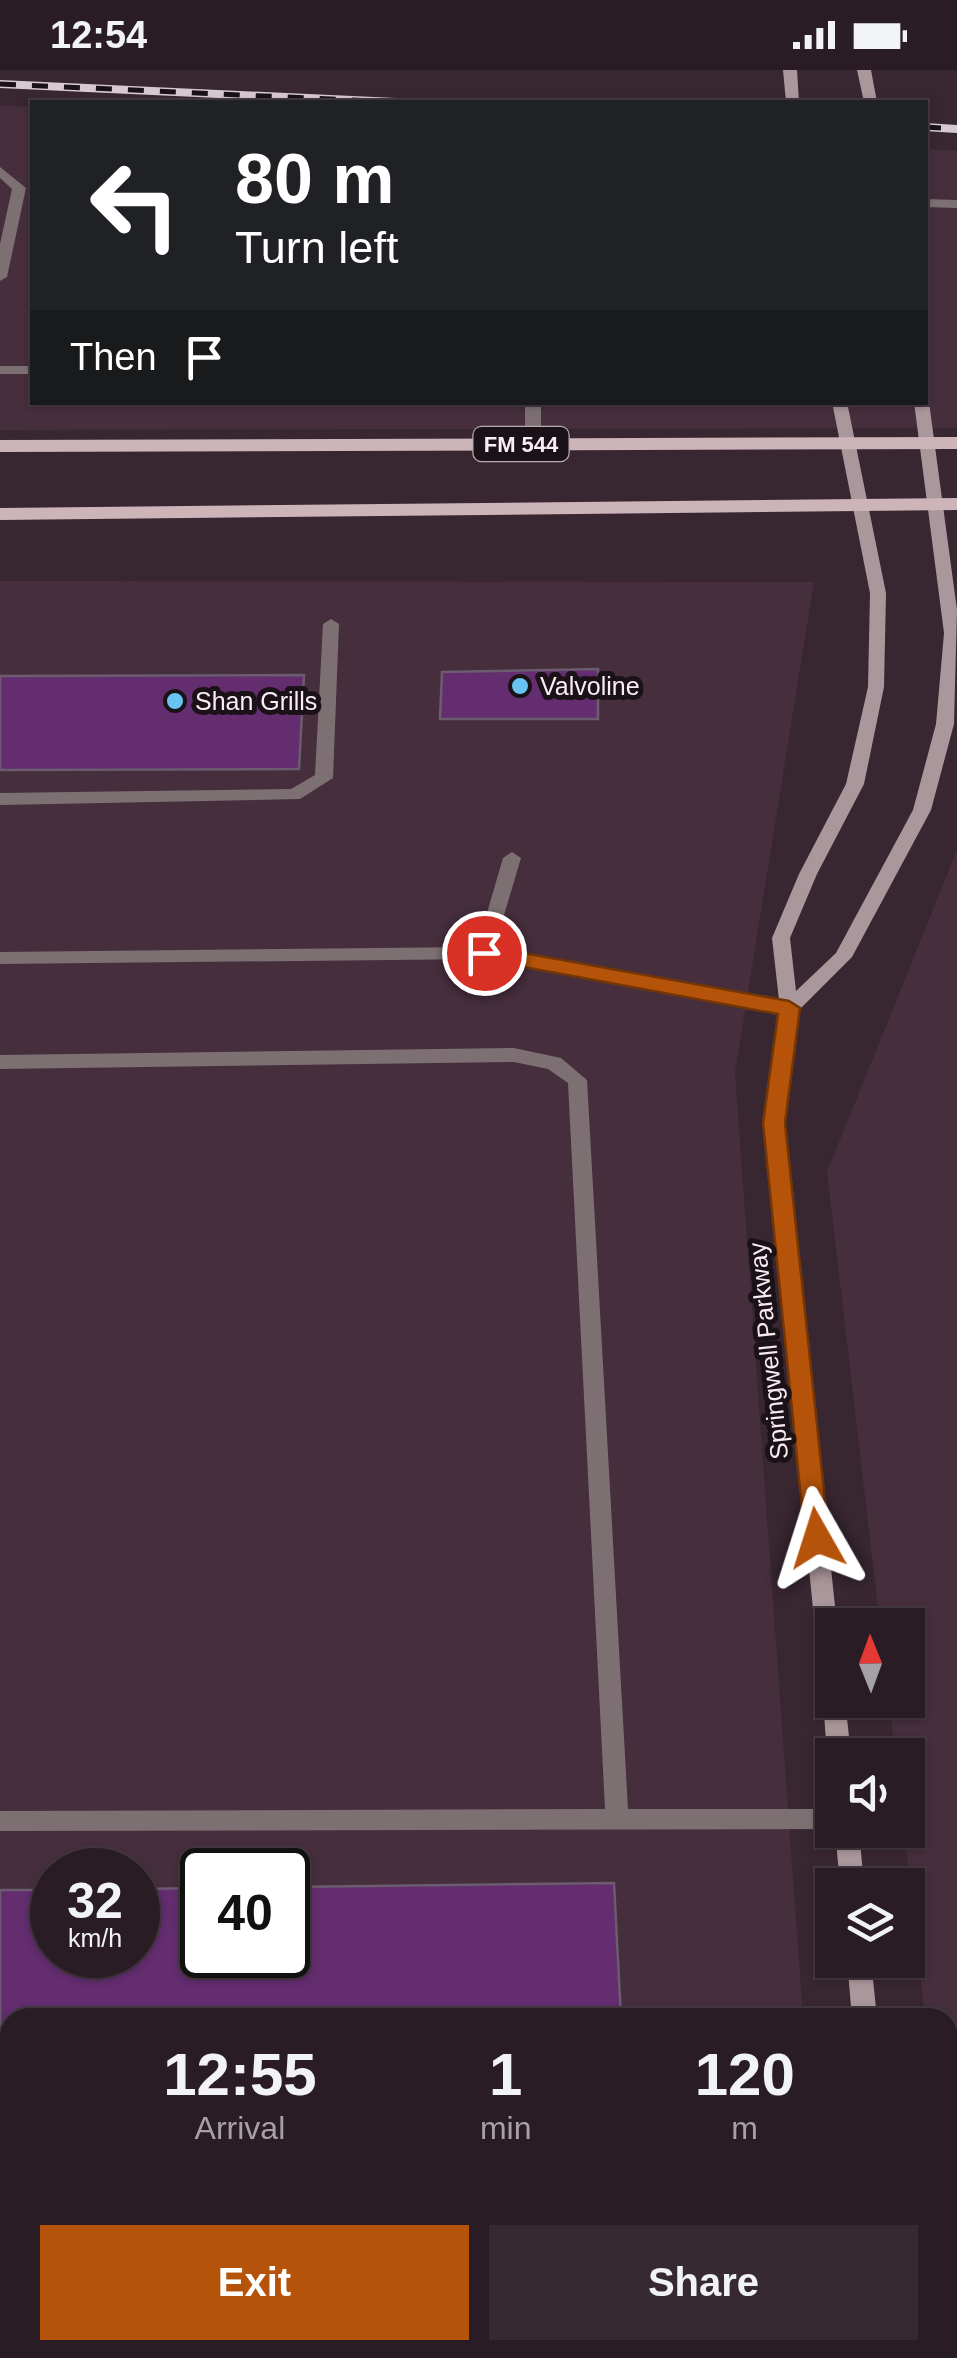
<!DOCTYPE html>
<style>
:root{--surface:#2a1c25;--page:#362932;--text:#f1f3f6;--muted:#a5a1a7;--line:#463a42;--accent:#b45309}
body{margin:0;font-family:Helvetica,sans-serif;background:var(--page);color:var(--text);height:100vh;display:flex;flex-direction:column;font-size:38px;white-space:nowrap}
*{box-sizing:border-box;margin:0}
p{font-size:32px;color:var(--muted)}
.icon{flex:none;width:55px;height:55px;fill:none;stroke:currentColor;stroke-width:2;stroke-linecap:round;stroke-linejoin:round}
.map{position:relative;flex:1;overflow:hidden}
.sheet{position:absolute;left:0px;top:1938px;width:958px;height:352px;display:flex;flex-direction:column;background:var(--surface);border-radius:30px 30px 0 0;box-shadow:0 2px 8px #0004,0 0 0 2px var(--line)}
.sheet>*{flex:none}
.hud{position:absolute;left:30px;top:30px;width:898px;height:305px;border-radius:0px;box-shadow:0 2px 8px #0004,0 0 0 2px var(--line);background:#202124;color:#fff;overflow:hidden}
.needle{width:65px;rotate:359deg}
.fabs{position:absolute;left:815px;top:1538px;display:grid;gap:20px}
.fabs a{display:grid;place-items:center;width:110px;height:110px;border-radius:0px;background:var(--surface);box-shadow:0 2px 8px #0004,0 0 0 2px var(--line);font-size:50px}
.speed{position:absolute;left:30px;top:1778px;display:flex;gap:20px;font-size:50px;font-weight:700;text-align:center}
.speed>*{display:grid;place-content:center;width:130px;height:130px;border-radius:50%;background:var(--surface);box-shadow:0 2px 8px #0004,0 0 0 2px var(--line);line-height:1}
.speed small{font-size:25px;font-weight:400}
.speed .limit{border:5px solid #111;border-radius:15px;background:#fff;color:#111}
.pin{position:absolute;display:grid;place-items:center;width:85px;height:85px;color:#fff;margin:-42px;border:5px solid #fff;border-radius:50%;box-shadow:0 2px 10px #0007}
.me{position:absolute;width:110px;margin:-55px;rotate:354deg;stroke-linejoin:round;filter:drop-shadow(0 0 8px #0008)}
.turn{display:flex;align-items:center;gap:35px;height:210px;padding:0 40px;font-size:45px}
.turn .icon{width:130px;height:130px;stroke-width:2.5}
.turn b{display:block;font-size:70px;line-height:85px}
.then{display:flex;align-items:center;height:95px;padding:0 40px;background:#0003;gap:20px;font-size:38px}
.eta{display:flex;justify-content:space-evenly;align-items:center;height:170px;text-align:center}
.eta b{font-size:60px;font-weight:700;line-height:70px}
.cta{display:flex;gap:20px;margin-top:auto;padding:20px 40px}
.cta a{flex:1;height:115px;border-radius:0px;background:var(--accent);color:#fff;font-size:40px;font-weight:700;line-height:115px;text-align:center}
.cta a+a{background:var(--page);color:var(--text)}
.status{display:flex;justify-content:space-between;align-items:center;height:70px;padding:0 50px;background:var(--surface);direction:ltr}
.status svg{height:28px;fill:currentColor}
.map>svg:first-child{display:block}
</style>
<div class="status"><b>12:54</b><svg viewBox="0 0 49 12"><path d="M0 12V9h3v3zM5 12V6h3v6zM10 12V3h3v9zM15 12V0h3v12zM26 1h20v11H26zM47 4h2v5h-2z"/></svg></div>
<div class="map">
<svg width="957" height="2288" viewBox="0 0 957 2288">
<rect width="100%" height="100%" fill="#382631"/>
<path fill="#462e3d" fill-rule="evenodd" d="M 0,35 L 32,37 L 32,332 L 925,332 L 925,79 L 957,81 L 957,358 L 0,360 Z
M 0,511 L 814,512 L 735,1003 L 803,1947 L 10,1948 L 10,2280 L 827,2280 L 828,2288 L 0,2288 ZM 52,1800 L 138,1800 L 138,1885 L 52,1885 ZM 202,1800 L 288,1800 L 288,1885 L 202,1885 Z
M 957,780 L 957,2219 L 948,2137 L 948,1948 L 925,1947 L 904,1760 L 908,1760 L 908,1685 L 895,1685 L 889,1630 L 908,1630 L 908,1555 L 880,1555 L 827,1102 Z"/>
<path fill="#632d6f" stroke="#6b5c6f" stroke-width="2.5" d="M 598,599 L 598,649 L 440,649 L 442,602 Z
M 304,605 L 299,699 L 0,700 L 0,606 Z
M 614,1813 L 621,1948 L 10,1948 L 10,2280 L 494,2280 L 494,2288 L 0,2288 L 0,1820 L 52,1820 L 52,1885 L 138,1885 L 138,1819 L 202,1818 L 202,1885 L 288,1885 L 288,1817 Z"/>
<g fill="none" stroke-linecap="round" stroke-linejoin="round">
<path fill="#7c7073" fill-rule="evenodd" d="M 0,97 L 26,118 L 7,207 L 0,211 L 0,174 L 12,119 L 0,108 Z
M 925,129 L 957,130 L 957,138 L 925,137 Z
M 0,296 L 32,296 L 32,304 L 0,304 Z
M 525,332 L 541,332 L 541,374 L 533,379 L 525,374 Z
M 331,549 L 339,554 L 333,708 L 300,729 L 0,735 L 0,723 L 291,719 L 315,705 L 323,554 Z
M 512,782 L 521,788 L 494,879 L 789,932 L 798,939 L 789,946 L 484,889 L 0,894 L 0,882 L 477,877 L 503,788 Z
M 514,978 L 561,988 L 587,1010 L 628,1739 L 832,1739 L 832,1759 L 0,1761 L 0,1741 L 605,1739 L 568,1013 L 548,999 L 514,992 L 0,999 L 0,985 Z"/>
<path fill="#aa979b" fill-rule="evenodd" d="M 783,0 L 797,0 L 799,32 L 786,32 Z
M 857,0 L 871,0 L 877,32 L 864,32 Z
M 925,328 L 929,332 L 957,540 L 954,654 L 931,740 L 852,887 L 798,941 L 784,1053 L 837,1555 L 832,1555 L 832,1630 L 845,1630 L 851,1685 L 832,1685 L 832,1693 L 827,1685 L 823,1630 L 825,1625 L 821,1618 L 764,1053 L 780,939 L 772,868 L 799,804 L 846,714 L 868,617 L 870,523 L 832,332 L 847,332 L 886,523 L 884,617 L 864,714 L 817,804 L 790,868 L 796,921 L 836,883 L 913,740 L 936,654 L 944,563 L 914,332 L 925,332 Z
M 835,1760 L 859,1760 L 864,1815 L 840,1815 Z
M 847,1890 L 871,1890 L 877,1948 L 852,1948 Z
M 883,2280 L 909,2280 L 910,2288 L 884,2288 Z"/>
<path fill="#cdb4b9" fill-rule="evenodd" d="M 957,367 L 957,379 L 0,382 L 0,370 Z
M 957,428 L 957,440 L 0,450 L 0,438 Z"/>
<g stroke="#d7c9d1" stroke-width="8">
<path id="rail" d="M 0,14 L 396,32
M 925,57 L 957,59"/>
</g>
<use href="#rail" stroke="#1a1217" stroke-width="5" stroke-dasharray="16" stroke-linecap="butt"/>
</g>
<path fill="#b45309" stroke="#753606" stroke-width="2.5" d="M 484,876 L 789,931 L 800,938 L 785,1053 L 829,1468 L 826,1475 L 808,1475 L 805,1468 L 763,1053 L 778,944 L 476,888 L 473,883 Z"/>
<g fill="#69c3f1" stroke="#1a1217" stroke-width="4">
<circle cx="520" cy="616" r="10"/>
<circle cx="175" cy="631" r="10"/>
</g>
<g text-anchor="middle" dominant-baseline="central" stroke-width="10" stroke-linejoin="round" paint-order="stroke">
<rect fill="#1a1217" stroke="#b6abb1" stroke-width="2.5" x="473.5" y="357" width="95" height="34" rx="8"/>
<g font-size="22" font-weight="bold" fill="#f9ecf3">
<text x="521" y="374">FM 544</text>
</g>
<g font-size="25" fill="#f9ecf3" stroke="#1a1217" text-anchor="start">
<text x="540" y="616">Valvoline</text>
<text x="195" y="631">Shan Grills</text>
</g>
<g font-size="25" fill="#f9ecf3" stroke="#1a1217">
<text transform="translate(768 1281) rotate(-96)">Springwell Parkway</text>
</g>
</g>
</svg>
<div class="fabs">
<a><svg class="needle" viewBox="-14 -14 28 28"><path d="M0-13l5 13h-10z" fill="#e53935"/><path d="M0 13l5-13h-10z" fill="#a5a1a7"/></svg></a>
<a><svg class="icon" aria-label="sound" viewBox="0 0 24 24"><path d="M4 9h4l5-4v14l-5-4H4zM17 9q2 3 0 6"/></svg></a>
<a><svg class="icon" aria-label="layers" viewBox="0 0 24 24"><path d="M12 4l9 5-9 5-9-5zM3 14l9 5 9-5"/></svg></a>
</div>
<div class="speed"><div>32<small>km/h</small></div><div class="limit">40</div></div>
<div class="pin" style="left:484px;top:883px;background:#d93025"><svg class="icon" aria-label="arrive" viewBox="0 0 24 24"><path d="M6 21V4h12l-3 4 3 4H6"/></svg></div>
<svg class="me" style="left:817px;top:1468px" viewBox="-20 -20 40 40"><path d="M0-17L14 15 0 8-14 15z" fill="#b45309" stroke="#fff" stroke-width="4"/></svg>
<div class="hud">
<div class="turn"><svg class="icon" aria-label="left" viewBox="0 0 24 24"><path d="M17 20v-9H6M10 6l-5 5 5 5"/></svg><div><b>80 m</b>Turn left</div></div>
<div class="then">Then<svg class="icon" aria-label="arrive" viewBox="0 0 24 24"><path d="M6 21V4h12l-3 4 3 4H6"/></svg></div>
</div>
<section class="sheet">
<div class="eta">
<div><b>12:55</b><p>Arrival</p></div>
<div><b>1</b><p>min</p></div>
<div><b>120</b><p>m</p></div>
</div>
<div class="cta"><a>Exit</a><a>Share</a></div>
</section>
</div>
